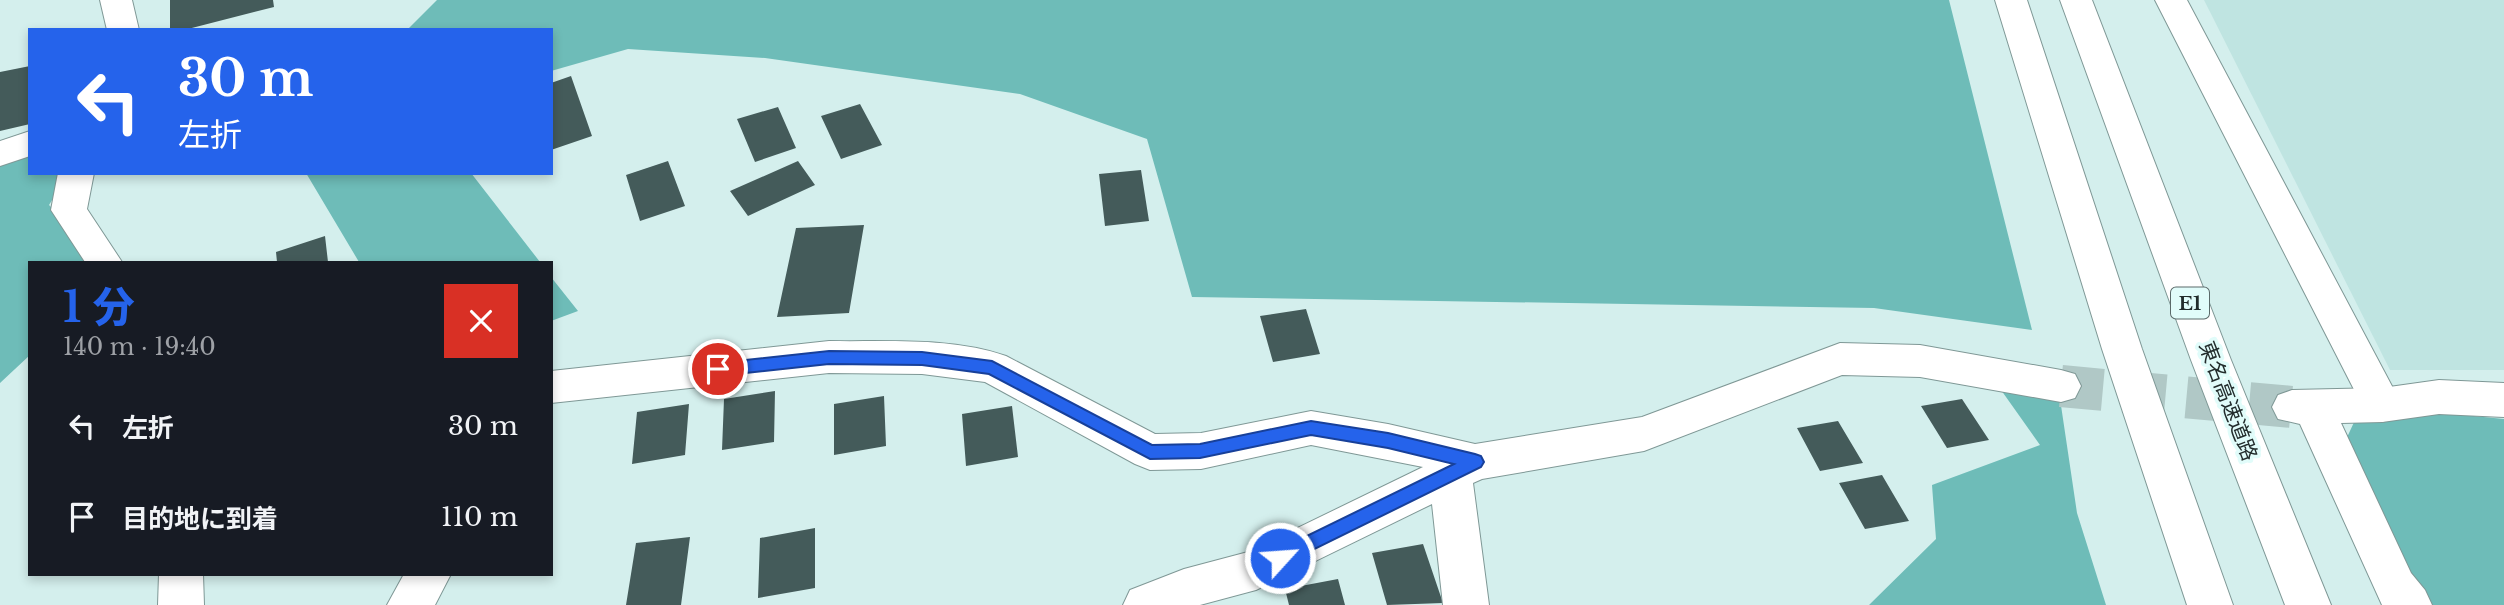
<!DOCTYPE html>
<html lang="ja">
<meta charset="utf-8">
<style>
:root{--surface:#171b24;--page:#20242c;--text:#f1f3f6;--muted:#9ea1a6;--accent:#2563eb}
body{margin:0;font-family:"Libre Baskerville","Noto Sans JP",serif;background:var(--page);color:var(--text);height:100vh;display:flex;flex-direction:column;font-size:26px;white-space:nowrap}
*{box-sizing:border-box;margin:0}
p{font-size:23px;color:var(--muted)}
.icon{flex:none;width:38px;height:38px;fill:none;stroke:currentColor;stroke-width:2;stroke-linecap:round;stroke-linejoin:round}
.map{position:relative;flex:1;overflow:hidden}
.sheet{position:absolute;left:28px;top:261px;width:525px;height:315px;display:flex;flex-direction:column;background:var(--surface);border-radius:0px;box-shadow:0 4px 10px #0003}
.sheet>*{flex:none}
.hud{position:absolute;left:28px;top:28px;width:525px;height:147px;border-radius:0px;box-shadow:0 4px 10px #0003;background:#2563eb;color:#fff;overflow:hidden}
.pin{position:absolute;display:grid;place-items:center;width:60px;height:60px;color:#fff;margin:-30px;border:4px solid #fff;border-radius:50%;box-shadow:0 2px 7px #0007}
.me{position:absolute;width:77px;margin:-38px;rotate:64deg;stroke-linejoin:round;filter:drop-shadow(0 0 5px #0008)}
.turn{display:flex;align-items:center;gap:24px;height:147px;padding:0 35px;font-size:32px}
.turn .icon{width:91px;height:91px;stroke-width:2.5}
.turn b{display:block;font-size:49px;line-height:60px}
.round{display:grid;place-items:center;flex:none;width:74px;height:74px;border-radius:0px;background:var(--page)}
.overview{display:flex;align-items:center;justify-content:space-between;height:119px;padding:0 35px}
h1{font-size:42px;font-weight:800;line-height:52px;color:var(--accent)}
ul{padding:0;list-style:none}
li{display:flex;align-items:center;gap:21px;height:91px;padding:0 35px}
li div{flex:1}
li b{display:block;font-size:26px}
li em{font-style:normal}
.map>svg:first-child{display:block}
</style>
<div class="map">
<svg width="2504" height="605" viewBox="0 0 2504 605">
<rect width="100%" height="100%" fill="#d4efed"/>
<path fill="#bfe4e1" d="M 2204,0 L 2504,0 L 2504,370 L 2390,370 Z"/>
<path fill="#6ebcb8" d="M 437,0 L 1949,0 L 2032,330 L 1874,308 L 1192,297 L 1147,139 L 1020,94 L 765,58 L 628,49 L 551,71 L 551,30 L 407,30 Z
M 30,146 L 30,173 L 69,173 L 49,205 L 96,252 L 95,262 L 30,262 L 30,355 L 0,383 L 0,154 Z
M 306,173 L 471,173 L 540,262 L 359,262 Z
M 551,277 L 578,311 L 551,321 Z
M 1989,373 L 2059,392 L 2077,513 L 2106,605 L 1869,605 L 1936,539 L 1932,485 L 2040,445 Z
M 2362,405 L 2504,419 L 2504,605 L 2420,605 L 2337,459 Z"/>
<path fill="#445b5a" d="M 170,0 L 273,0 L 274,7 L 184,30 L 170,30 Z
M 30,66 L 30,124 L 0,131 L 0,72 Z
M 571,76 L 592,136 L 551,150 L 551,83 Z
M 860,104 L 882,145 L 841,159 L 821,116 Z
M 778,107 L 796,148 L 755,162 L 737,119 Z
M 668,161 L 685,206 L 640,221 L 626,175 Z
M 798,161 L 815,185 L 748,216 L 730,191 Z
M 1141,170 L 1149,221 L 1105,226 L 1099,174 Z
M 864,225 L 849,313 L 777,317 L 796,228 Z
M 325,236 L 328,262 L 277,262 L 276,252 Z
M 1306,309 L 1320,354 L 1273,362 L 1260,316 Z
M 775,391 L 774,442 L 722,450 L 724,399 Z
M 884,396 L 886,446 L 834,455 L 834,404 Z
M 1962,399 L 1989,440 L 1947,448 L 1921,406 Z
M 689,404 L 685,455 L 632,464 L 637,412 Z
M 1012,406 L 1018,457 L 966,466 L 962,414 Z
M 1838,421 L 1863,463 L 1820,471 L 1797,428 Z
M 1882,475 L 1909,521 L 1865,529 L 1839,483 Z
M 815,528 L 815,588 L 758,598 L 760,538 Z
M 690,537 L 681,605 L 626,605 L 636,543 Z
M 1423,544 L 1443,603 L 1387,605 L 1372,553 Z
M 1338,579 L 1345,605 L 1289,605 L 1285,589 Z"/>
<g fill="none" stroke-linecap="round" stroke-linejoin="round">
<path stroke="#b0c8c6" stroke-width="42" stroke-dasharray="42 21" stroke-linecap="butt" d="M 2061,386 L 2292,407"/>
<g stroke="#7f9896" stroke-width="2">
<path id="street" d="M 30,131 L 30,156 L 0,166 L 0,141 Z
M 829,341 C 887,342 951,337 1006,356 L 1155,434 L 1201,433 L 1311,411 L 1388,424 L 1475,444 L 1642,417 L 1840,343 L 1920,345 L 2061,370 L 2075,374 L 2081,386 L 2075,398 L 2061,402 L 1920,377 L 1842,375 L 1644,451 L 1482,479 L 1473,483 L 1489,605 L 1443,605 L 1432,504 L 1256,590 L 1200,605 L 1123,605 L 1130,590 L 1184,569 L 1248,552 L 1423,467 L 1311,445 L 1201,469 L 1150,470 L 1135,464 L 985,382 L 922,374 L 829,373 L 551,403 L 551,371 Z
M 2439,380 L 2504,383 L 2504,417 L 2439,414 L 2382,422 L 2341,423 L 2411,573 L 2425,590 L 2432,605 L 2382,605 L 2300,424 L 2278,419 L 2272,407 L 2278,395 L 2292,390 L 2382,388 Z
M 404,574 L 451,574 L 435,605 L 387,605 Z"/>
</g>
<g stroke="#7f9896" stroke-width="2">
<path id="secondary" d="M 100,0 L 132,0 L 139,30 L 107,30 Z
M 2155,0 L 2187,0 L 2402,405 L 2396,417 L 2382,422 L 2368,417 Z
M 58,173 L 94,173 L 87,209 L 122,262 L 85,262 L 51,210 Z
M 159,574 L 203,574 L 204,605 L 158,605 Z"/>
</g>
<g stroke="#7f9896" stroke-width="2">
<path id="highway" d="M 1995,0 L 2027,0 L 2142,349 L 2233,605 L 2187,605 L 2102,349 Z
M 2060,0 L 2092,0 L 2231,360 L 2331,605 L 2285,605 L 2191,360 Z"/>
</g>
<use href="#street" fill="#fff" fill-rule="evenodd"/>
<use href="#secondary" fill="#fff" fill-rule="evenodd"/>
<use href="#highway" fill="#fff" fill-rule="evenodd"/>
</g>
<path fill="#2563eb" stroke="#184099" stroke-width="2" d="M 829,351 L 922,352 L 992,361 L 1152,445 L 1200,444 L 1311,421 L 1388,433 L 1475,454 L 1481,456 L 1484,462 L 1481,467 L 1280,566 L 1274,564 L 1271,558 L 1274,552 L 1454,464 L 1388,448 L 1311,435 L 1200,458 L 1150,459 L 989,374 L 922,365 L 829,364 L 718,376 L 712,374 L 709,369 L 712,365 L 718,363 Z"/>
<g text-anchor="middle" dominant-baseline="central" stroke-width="7" stroke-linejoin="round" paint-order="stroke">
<rect fill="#e1fcfa" stroke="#5b6a6a" stroke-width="2" x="2171" y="287.5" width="38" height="31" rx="5"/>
<g font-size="19" font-weight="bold" fill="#222c2c">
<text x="2190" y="303">E1</text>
</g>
<g font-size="21" fill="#222c2c" stroke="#e1fcfa">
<text transform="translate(2228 401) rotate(69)">東名高速道路</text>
</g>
</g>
</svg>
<div class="pin" style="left:718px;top:369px;background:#d93025"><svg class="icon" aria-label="arrive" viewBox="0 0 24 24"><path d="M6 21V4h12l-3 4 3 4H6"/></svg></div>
<svg class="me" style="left:1280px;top:558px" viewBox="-20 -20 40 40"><circle r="17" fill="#2563eb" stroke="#fff" stroke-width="3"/><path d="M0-11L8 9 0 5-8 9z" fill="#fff"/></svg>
<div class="hud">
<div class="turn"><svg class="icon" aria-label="left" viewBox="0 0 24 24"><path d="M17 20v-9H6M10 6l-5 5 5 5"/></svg><div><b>30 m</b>左折</div></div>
</div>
<section class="sheet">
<div class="overview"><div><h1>1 分</h1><p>140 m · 19:40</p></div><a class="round" style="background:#d93025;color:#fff"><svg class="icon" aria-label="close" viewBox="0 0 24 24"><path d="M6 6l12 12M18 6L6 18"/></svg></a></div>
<ul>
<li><svg class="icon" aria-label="left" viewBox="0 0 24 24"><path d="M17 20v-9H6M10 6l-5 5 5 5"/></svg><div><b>左折</b></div><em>30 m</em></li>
<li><svg class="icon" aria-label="arrive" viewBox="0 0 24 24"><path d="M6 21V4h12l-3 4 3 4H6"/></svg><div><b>目的地に到着</b></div><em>110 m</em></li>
</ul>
</section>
</div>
